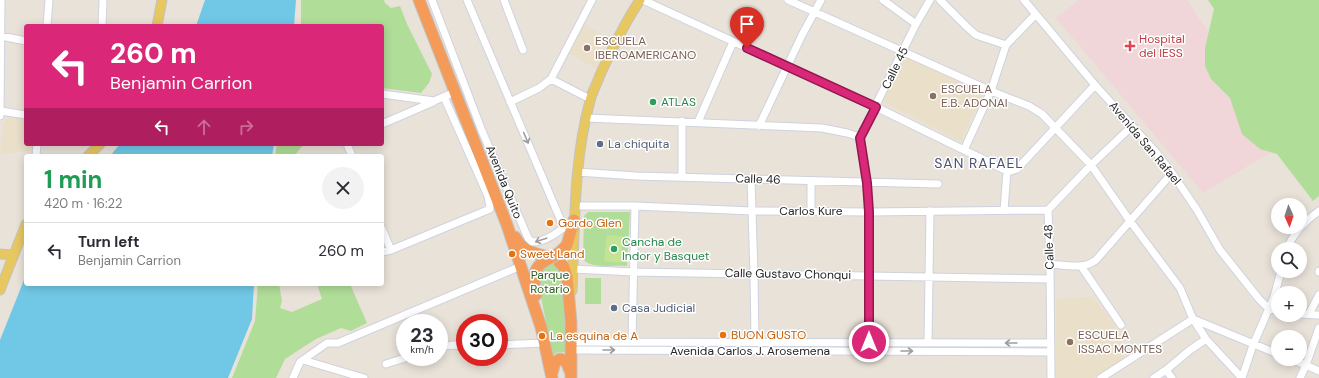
<!DOCTYPE html>
<meta charset="utf-8">
<style>
:root{--surface:#fff;--page:#f2f2f3;--text:#2b2b33;--muted:#7c7c81;--line:#e1e1e2}
body{margin:0;font-family:"DM Sans",sans-serif;background:var(--page);color:var(--text);height:100vh;display:flex;flex-direction:column;font-size:15px;white-space:nowrap}
*{box-sizing:border-box;margin:0}
p{font-size:13px;color:var(--muted)}
.icon{flex:none;width:22px;height:22px;fill:none;stroke:currentColor;stroke-width:2;stroke-linecap:round;stroke-linejoin:round}
.map{position:relative;flex:1;overflow:hidden}
.drawer{position:absolute;left:24px;top:154px;width:360px;height:132px;display:flex;flex-direction:column;background:var(--surface);border-radius:4px;box-shadow:0 2px 10px #0003}
.drawer>*{flex:none}
.banner{position:absolute;left:24px;top:24px;width:360px;height:122px;border-radius:4px;box-shadow:0 2px 10px #0003;background:#db2777;color:#fff;overflow:hidden}
.needle{width:26px;rotate:177deg}
.tools{position:absolute;left:1271px;top:198px;display:grid;gap:8px}
.tools a{display:grid;place-items:center;width:36px;height:36px;border-radius:50%;background:var(--surface);box-shadow:0 2px 10px #0003;font-size:20px}
.speed{position:absolute;left:396px;top:314px;display:flex;gap:8px;font-size:20px;font-weight:700;text-align:center}
.speed>*{display:grid;place-content:center;width:52px;height:52px;border-radius:50%;background:var(--surface);box-shadow:0 2px 10px #0003;line-height:1}
.speed small{font-size:10px;font-weight:400}
.speed .limit{border:6px solid #d22;background:#fff;color:#111}
.pin{position:absolute;display:grid;place-items:center;width:34px;height:34px;color:#fff;margin:-41px -17px;border-radius:50% 50% 50% 0;rotate:-45deg;box-shadow:0 0 4px #0007}
.pin .icon{rotate:45deg}
.me{position:absolute;width:44px;margin:-22px;rotate:0deg;stroke-linejoin:round;filter:drop-shadow(0 0 3px #0008)}
.turn{display:flex;align-items:center;gap:14px;height:84px;padding:0 20px;font-size:18px}
.turn .icon{width:52px;height:52px;stroke-width:2.5}
.turn b{display:block;font-size:28px;line-height:34px}
.lanes{display:flex;align-items:center;height:38px;padding:0 20px;background:#0003;justify-content:center;gap:20px;direction:ltr}
.lanes .off{opacity:.35}
.round{display:grid;place-items:center;flex:none;width:42px;height:42px;border-radius:21px;background:var(--page)}
.summary{display:flex;align-items:center;justify-content:space-between;height:68px;padding:0 20px}
h1{font-size:24px;font-weight:700;line-height:30px;color:#1e9e55}
ul{padding:0;list-style:none}
li{display:flex;align-items:center;gap:12px;height:56px;padding:0 20px;border-top:1px solid var(--line)}
li div{flex:1}
li b{display:block;font-size:15px}
li em{font-style:normal}
.map>svg:first-child{display:block}
</style>
<div class="map">
<svg width="1319" height="378" viewBox="0 0 1319 378">
<rect width="100%" height="100%" fill="#e9e2d9"/>
<path fill="#eadfc9" d="M 581,23 L 601,33 L 599,39 L 607,43 L 597,69 L 566,52 Z
M 904,54 L 985,90 L 961,141 L 881,101 Z
M 11,117 L 26,119 L 26,144 L 33,144 L 32,151 L 0,154 L 4,120 Z
M 1092,297 L 1109,316 L 1120,334 L 1124,353 L 1123,360 L 1094,378 L 1056,378 L 1056,299 Z"/>
<path fill="#f0d6d8" d="M 1079,0 L 1187,0 L 1283,145 L 1203,193 L 1056,18 Z"/>
<path fill="#b0dd98" d="M 301,0 L 384,0 L 385,3 L 391,8 L 400,6 L 407,24 L 432,74 L 429,83 L 421,93 L 382,88 L 382,26 L 301,26 Z
M 1208,0 L 1319,0 L 1319,196 L 1313,201 L 1277,154 L 1260,149 L 1242,134 L 1230,98 L 1211,79 L 1205,66 L 1205,48 L 1214,9 Z
M 277,144 L 310,144 L 303,145 L 295,155 L 296,156 L 275,156 Z
M 588,212 L 630,212 L 627,266 C 615,265 590,269 583,259 L 584,216 Z
M 550,262 L 559,267 L 563,277 L 566,353 C 560,351 556,352 553,356 L 537,278 L 540,269 Z
M 585,278 L 601,278 L 601,304 L 585,304 Z
M 258,284 L 279,284 L 282,301 L 280,308 L 292,312 L 322,299 L 317,284 L 350,284 L 367,323 L 351,331 L 341,328 L 316,339 L 285,359 L 276,378 L 232,378 L 255,321 Z"/>
<path fill="#c3e494" d="M 607,235 L 623,236 L 621,263 L 604,261 Z"/>
<path fill="#71c8e6" d="M 205,0 L 296,0 L 294,26 L 196,26 Z
M 120,144 L 274,144 L 272,156 L 110,156 Z
M 26,275 L 26,284 L 254,284 L 252,319 L 228,378 L 0,378 L 0,340 Z"/>
<g fill="none" stroke-linecap="round" stroke-linejoin="round">
<g stroke="#cfd2df" stroke-width="9">
<path id="minor" d="M 432,0 L 482,131 L 528,238 L 532,242 C 548,242 562,229 573,220
M 467,0 L 564,228
M 504,0 L 523,50
M 643,0 L 876,107 L 1007,171 L 1011,171 L 1017,169 L 1095,85
M 788,0 L 991,91 L 1029,106 L 1042,114 L 1091,165 L 1130,221 L 1180,288 L 1193,319 L 1101,378
M 883,0 L 916,24
M 940,0 L 967,27 L 976,35 L 1006,45 L 1035,15
M 1024,0 L 1095,85 L 1154,150 L 1172,173 L 1197,210 L 1220,250 L 1259,299 L 1268,308 L 1278,311
M 47,26 L 49,0
M 102,26 L 103,0
M 1,36 L 26,41
M 382,94 L 434,101 L 455,92
M 590,99 L 551,79 L 592,0
M 510,102 L 539,88 L 551,79
M 1,111 L 26,115
M 0,116 L 1,0
M 586,118 L 822,128 L 847,133 L 860,137
M 698,122 L 733,42
M 382,124 L 433,102
M 759,126 L 802,35 L 821,0
M 347,144 L 352,156
M 964,150 L 991,91 L 1006,45
M 36,156 L 37,144
M 577,172 L 636,176 L 938,184
M 682,177 L 682,121
M 751,179 L 754,274 L 755,342
M 575,206 L 635,206 L 752,211 L 869,212 L 1048,210
M 1004,210 L 1007,171
M 811,211 L 811,181
M 382,229 L 391,250
M 1287,249 C 1293,233 1305,221 1319,211
M 382,252 L 391,250 L 490,209 L 490,208 L 488,196 L 444,97
M 1050,264 C 1066,265 1083,270 1096,260 L 1172,173
M 1081,266 L 1121,325
M 573,269 L 633,272 L 1050,279
M 1319,271 L 1319,272
M 1300,314 L 1319,315
M 1309,314 L 1319,295
M 1319,328 L 1306,365 L 1319,371
M 571,342 L 1050,343
M 632,342 L 635,206
M 928,343 L 930,211
M 499,345 L 545,343
M 439,347 L 453,345 L 465,346
M 869,347 L 869,212 L 867,183 L 860,137 L 916,24 L 930,0
M 570,350 L 1050,352
M 1278,354 L 1193,319 L 1206,339 L 1242,378 L 1253,345 L 1274,297 L 1281,271
M 1290,359 L 1306,365 L 1300,378
M 303,360 L 364,378
M 386,364 L 408,357
M 293,378 L 300,362 L 327,343 L 338,343 L 521,266
M 1051,378 L 1050,264 L 1048,210 L 1091,165 L 1132,126
M 1154,378 L 1166,370
M 1172,378 L 1166,370 L 1190,350 L 1206,339"/>
</g>
<g stroke="#c3c3c3" stroke-width="11">
<path id="major" d="M 157,26 L 162,0
M 88,156 L 100,144
M 0,254 L 13,255
M 0,290 L 26,224
M 572,291 C 575,228 573,163 590,101 C 592,92 597,84 600,75 C 612,49 624,24 640,0"/>
</g>
<g stroke="#c3c3c3" stroke-width="13">
<path id="highway" d="M 419,0 L 507,225 L 541,327 L 552,378
M 515,237 C 523,251 530,252 545,256
M 559,253 L 567,245 L 574,220
M 559,262 L 564,267 L 567,277 L 571,322 L 571,378
M 536,295 C 534,281 531,269 545,261
M 552,373 L 555,362 L 560,359 L 566,361 L 570,371"/>
</g>
<use href="#minor" stroke="#fff" stroke-width="7"/>
<use href="#major" stroke="#e7c760" stroke-width="9"/>
<use href="#highway" stroke="#f49b59" stroke-width="11"/>
<g stroke="#c3c3c3" stroke-width="13" stroke-linecap="butt">
<path id="highway-bridge" d="M 545,261 L 559,253"/>
</g>
<use href="#highway-bridge" stroke="#f49b59" stroke-width="11"/>
</g>
<defs><path id="oneway-shaft" d="M-6 0H5M1.5-3L5.5 0L1.5 3" fill="none" stroke-width="1.6" stroke-linecap="round" stroke-linejoin="round"/></defs>
<g stroke="#9e9e9e">
<use href="#oneway-shaft" transform="translate(526 138) rotate(67)"/>
<use href="#oneway-shaft" transform="translate(541 240) rotate(162)"/>
<use href="#oneway-shaft" transform="translate(1011 343) rotate(-180)"/>
<use href="#oneway-shaft" transform="translate(609 350)"/>
<use href="#oneway-shaft" transform="translate(907 351)"/>
</g>
<g fill="none" stroke-linecap="round" stroke-linejoin="round">
<g stroke="#8e194d" stroke-width="10">
<path id="route" d="M 747,48 L 876,107 L 860,138 L 867,183 L 869,212 L 869,342"/>
</g>
<use href="#route" stroke="#db2777" stroke-width="7"/>
</g>
<path fill="#e0444e" stroke="#fff" stroke-width="1.5" d="M1128 40h4v4h4v4h-4v4h-4v-4h-4v-4h4z"/>
<g fill="#8d6e63" stroke="#fff" stroke-width="1.5">
<circle cx="587" cy="48" r="4"/>
<circle cx="933" cy="96" r="4"/>
<circle cx="1070" cy="342" r="4"/>
</g>
<g fill="#2e9e5b" stroke="#fff" stroke-width="1.5">
<circle cx="653" cy="102" r="4"/>
<circle cx="614" cy="249" r="4"/>
</g>
<g fill="#5c6f8a" stroke="#fff" stroke-width="1.5">
<circle cx="600" cy="144" r="4"/>
<circle cx="614" cy="308" r="4"/>
</g>
<g fill="#e8710a" stroke="#fff" stroke-width="1.5">
<circle cx="550" cy="223" r="4"/>
<circle cx="512" cy="254" r="4"/>
<circle cx="723" cy="335" r="4"/>
<circle cx="542" cy="336" r="4"/>
</g>
<g text-anchor="middle" dominant-baseline="central" stroke-width="3" stroke-linejoin="round" paint-order="stroke">
<g font-size="12" fill="#be3a42" stroke="#fff" text-anchor="start">
<text x="1139" y="39">Hospital<tspan x="1139" dy="14">del IESS</tspan></text>
</g>
<g font-size="12" fill="#785e54" stroke="#fff" text-anchor="start">
<text x="595" y="41">ESCUELA<tspan x="595" dy="14">IBEROAMERICANO</tspan></text>
<text x="941" y="89">ESCUELA<tspan x="941" dy="14">E.B. ADONAI</tspan></text>
<text x="1078" y="335">ESCUELA<tspan x="1078" dy="14">ISSAC MONTES</tspan></text>
</g>
<g font-size="12" fill="#272727" stroke="#fff">
<text transform="translate(895 68) rotate(-64)">Calle 45</text>
<text transform="translate(1145 143) rotate(50)">Avenida San Rafael</text>
<text transform="translate(758 179) rotate(2)">Calle 46</text>
<text transform="translate(504 182) rotate(68)">Avenida Quito</text>
<text x="811" y="211">Carlos Kure</text>
<text transform="translate(1049 247) rotate(-92)">Calle 48</text>
<text transform="translate(788 274) rotate(1)">Calle Gustavo Chonqui</text>
<text x="750" y="351">Avenida Carlos J. Arosemena</text>
</g>
<g font-size="12" fill="#27864d" stroke="#fff" text-anchor="start">
<text x="661" y="102">ATLAS</text>
<text x="622" y="242">Cancha de<tspan x="622" dy="14">Indor y Basquet</tspan></text>
</g>
<g font-size="12" fill="#4e5e75" stroke="#fff" text-anchor="start">
<text x="608" y="144">La chiquita</text>
<text x="622" y="308">Casa Judicial</text>
</g>
<g font-size="12" fill="#c56008" stroke="#fff" text-anchor="start">
<text x="558" y="223">Gordo Glen</text>
<text x="520" y="254">Sweet Land</text>
<text x="731" y="335">BUON GUSTO</text>
<text x="550" y="336">La esquina de A</text>
</g>
<g font-size="12" fill="#2b5e1d" stroke="#fff">
<text x="550" y="275">Parque<tspan x="550" dy="14">Rotario</tspan></text>
</g>
<g font-size="14" letter-spacing="1" fill="#4b5274" stroke="#fff">
<text x="979" y="163">SAN RAFAEL</text>
</g>
</g>
</svg>
<div class="tools">
<a><svg class="needle" viewBox="-14 -14 28 28"><path d="M0-13l5 13h-10z" fill="#e53935"/><path d="M0 13l5-13h-10z" fill="#7c7c81"/></svg></a>
<a><svg class="icon" aria-label="search" viewBox="0 0 24 24"><circle cx="10" cy="10" r="6"/><path d="M15 15l6 6"/></svg></a>
<a>+</a>
<a>−</a>
</div>
<div class="speed"><div>23<small>km/h</small></div><div class="limit">30</div></div>
<div class="pin" style="left:747px;top:48px;background:#d93025"><svg class="icon" aria-label="arrive" viewBox="0 0 24 24"><path d="M6 21V4h12l-3 4 3 4H6"/></svg></div>
<svg class="me" style="left:869px;top:342px" viewBox="-20 -20 40 40"><circle r="17" fill="#db2777" stroke="#fff" stroke-width="3"/><path d="M0-11L8 9 0 5-8 9z" fill="#fff"/></svg>
<div class="banner">
<div class="turn"><svg class="icon" aria-label="left" viewBox="0 0 24 24"><path d="M17 20v-9H6M10 6l-5 5 5 5"/></svg><div><b>260 m</b>Benjamin Carrion</div></div>
<div class="lanes"><svg class="icon" aria-label="left" viewBox="0 0 24 24"><path d="M17 20v-9H6M10 6l-5 5 5 5"/></svg><svg class="icon off" aria-label="ahead" viewBox="0 0 24 24"><path d="M12 20V5M6 11l6-6 6 6"/></svg><svg class="icon off" aria-label="right" viewBox="0 0 24 24"><path d="M7 20v-9h11M14 6l5 5-5 5"/></svg></div>
</div>
<section class="drawer">
<div class="summary"><div><h1>1 min</h1><p>420 m · 16:22</p></div><a class="round"><svg class="icon" aria-label="close" viewBox="0 0 24 24"><path d="M6 6l12 12M18 6L6 18"/></svg></a></div>
<ul>
<li><svg class="icon" aria-label="left" viewBox="0 0 24 24"><path d="M17 20v-9H6M10 6l-5 5 5 5"/></svg><div><b>Turn left</b><p>Benjamin Carrion</p></div><em>260 m</em></li>
</ul>
</section>
</div>
